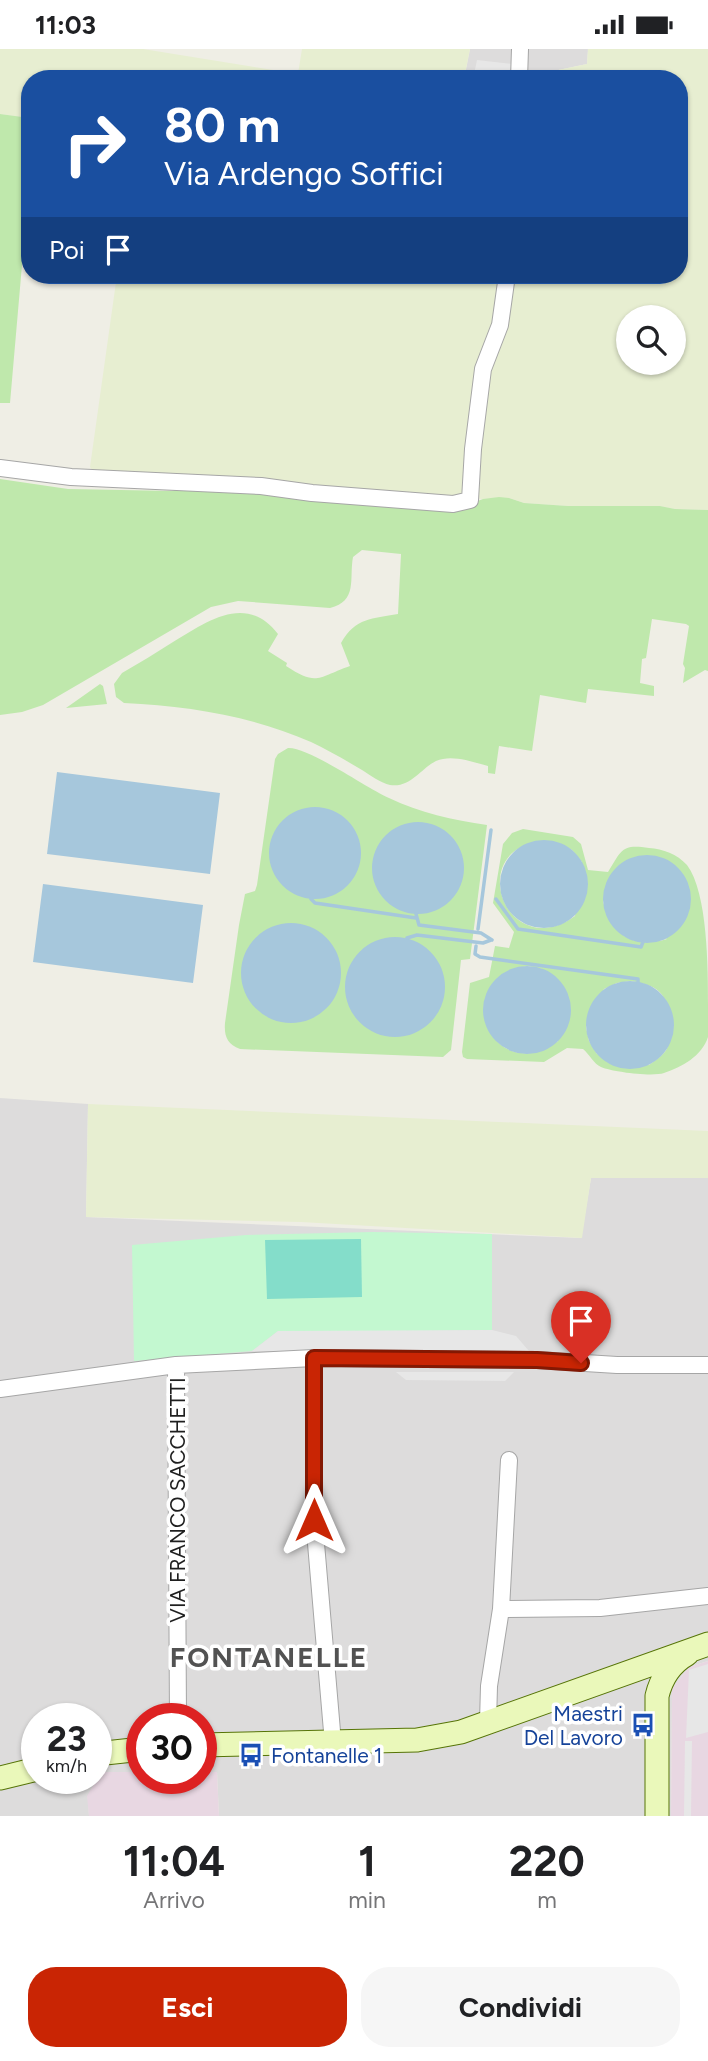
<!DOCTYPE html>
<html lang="it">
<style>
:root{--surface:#fff;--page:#f6f6f6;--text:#202124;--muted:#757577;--accent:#c92504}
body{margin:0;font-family:Figtree,sans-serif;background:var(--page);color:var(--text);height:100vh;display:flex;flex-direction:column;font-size:26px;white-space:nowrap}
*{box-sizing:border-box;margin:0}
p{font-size:23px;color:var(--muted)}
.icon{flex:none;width:38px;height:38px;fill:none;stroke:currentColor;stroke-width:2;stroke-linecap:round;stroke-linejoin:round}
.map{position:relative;height:1767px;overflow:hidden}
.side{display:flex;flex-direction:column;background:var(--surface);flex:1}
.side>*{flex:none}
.top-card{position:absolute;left:21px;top:21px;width:667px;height:214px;border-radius:28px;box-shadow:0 2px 5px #0004;background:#1a4fa0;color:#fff;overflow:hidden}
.buttons{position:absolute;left:616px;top:256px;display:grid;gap:14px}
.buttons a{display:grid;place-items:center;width:70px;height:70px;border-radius:50%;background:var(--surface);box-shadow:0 2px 5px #0004;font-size:35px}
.speed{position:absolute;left:21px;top:1654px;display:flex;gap:14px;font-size:35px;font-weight:700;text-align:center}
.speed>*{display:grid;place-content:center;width:91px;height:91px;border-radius:50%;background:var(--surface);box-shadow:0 2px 5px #0004;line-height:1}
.speed small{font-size:18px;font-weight:400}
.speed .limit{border:10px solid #d22;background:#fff;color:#111}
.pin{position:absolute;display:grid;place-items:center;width:60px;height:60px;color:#fff;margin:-72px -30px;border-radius:50% 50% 50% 0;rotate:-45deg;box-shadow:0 0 7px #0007}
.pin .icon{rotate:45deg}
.me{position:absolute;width:77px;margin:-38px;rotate:0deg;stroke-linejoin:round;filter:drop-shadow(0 0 5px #0008)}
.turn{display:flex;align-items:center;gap:24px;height:147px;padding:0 28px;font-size:32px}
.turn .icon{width:91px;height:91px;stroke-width:2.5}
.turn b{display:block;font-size:49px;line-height:60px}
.then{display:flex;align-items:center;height:66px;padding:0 28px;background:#0003;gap:14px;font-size:26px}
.eta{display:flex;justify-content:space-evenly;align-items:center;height:119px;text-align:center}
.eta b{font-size:42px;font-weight:700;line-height:49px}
.primary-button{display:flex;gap:14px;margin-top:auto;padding:14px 28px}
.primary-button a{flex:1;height:80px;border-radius:28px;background:var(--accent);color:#fff;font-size:28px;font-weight:700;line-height:80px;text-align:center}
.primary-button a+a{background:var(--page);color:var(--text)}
.status{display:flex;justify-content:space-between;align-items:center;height:49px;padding:0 35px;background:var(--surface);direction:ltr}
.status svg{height:19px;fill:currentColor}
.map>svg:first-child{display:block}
</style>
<div class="status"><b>11:03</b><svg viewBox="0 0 49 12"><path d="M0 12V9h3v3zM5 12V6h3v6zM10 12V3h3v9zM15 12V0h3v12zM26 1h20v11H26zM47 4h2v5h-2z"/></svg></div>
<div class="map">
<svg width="708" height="1767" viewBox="0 0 708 1767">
<rect width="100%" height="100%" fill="#efeee5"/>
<path fill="#dddcdc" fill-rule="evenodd" d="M 470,0 L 588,0 L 587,15 L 539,25 L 538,30 L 464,30 Z
M 0,1049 L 88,1055 L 86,1168 L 581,1189 L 591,1129 L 708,1129 L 708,1612 L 689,1618 L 672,1640 L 671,1767 L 219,1767 L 217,1723 L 201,1723 L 201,1670 L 142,1670 L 142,1723 L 101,1723 L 88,1747 L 89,1767 L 0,1767 ZM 37,1670 L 96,1670 L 96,1729 L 37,1729 Z"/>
<path fill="#e8d7e2" d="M 708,1612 L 708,1767 L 671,1767 L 672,1640 L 689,1618 Z
M 101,1723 L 142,1723 L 142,1729 L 201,1729 L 201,1723 L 217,1723 L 219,1767 L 89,1767 L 87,1747 Z"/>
<path fill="#e7eed1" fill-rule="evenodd" d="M 0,0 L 143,0 L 298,25 L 302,0 L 470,0 L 464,30 L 30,30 L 30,69 L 0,65 Z
M 588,0 L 708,0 L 708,461 L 675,460 L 660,457 L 568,457 L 524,454 L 509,449 L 483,450 L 247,431 L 94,423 L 90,418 L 117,226 L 679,226 L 679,30 L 538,30 L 539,25 L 587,15 ZM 628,268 L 674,268 L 674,313 L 628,313 Z
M 88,1055 L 708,1082 L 708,1129 L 591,1129 L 582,1189 L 301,1173 L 86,1168 Z"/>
<path fill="#bfe8ac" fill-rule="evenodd" d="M 0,65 L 30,69 L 30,193 L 24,193 L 10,354 L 0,354 Z
M 0,430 L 68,440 L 173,442 L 179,438 L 472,454 L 483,450 L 499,448 L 509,449 L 524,454 L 568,457 L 660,457 L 675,460 L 708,461 L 708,622 L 705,621 L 683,634 L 685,619 L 683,615 L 689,577 L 686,575 L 652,570 L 646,609 L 642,610 L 640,634 L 654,637 L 654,647 L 588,640 L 586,654 L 540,646 L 532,702 L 499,697 L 495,725 L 488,724 L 488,717 C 472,713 452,705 436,712 C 420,720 411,739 390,736 C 381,734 370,726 362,721 C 345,711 328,701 311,693 C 251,667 189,657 124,654 L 116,648 L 114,635 L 122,624 C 139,614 156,604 173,593 C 208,572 246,544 278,585 L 268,602 L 287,614 L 286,617 C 318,638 318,628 350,617 L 341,594 C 356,568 372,570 398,565 L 401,505 L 362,501 L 353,508 C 349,530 358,552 330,559 L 238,552 L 211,558 L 43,656 L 22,663 L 0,666 Z
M 100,635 L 103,637 L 107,655 L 66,659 Z
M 288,699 C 309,698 366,739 389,749 C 420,764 453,771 487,776 L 470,910 L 461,911 L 451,1001 L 443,1008 L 240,1000 C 227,995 224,987 225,974 L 239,876 L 245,845 L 255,842 L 257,836 L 275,710 L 278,705 Z
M 523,780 L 573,788 L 581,795 L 588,821 L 608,823 C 622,801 621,795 649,799 C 663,800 677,805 687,816 C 708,844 708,920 708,956 C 708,966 708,979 708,988 C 702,1007 682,1018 664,1024 C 652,1028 613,1023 601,1018 C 594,1015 589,1005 583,1000 L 567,999 L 544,1013 L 467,1010 L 463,1008 L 462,1003 L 470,934 L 489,928 L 495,897 L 509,899 L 514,883 L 493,854 L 503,795 L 512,784 ZM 559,794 L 572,801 L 582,813 L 575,867 C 516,909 476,829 516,801 C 524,796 549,796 559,794 ZM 603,852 L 667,890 C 633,900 611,886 603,852 ZM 528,917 L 542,920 L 558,992 C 491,1041 447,929 528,917 ZM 631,932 C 660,937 667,944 669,973 C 670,998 671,1001 649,1016 L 597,1005 L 589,992 L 586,978 L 604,940 L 617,934 Z"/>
<path fill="#c3f8d0" d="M 373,1183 L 492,1185 L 492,1281 L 373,1283 L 278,1282 L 252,1302 L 134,1312 L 132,1196 L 246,1186 Z"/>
<path fill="#84ddca" d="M 361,1190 L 362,1248 L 267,1250 L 265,1191 Z"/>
<path fill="#e7e7e7" d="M 477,11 L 513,15 L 513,30 L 473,30 Z
M 492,1281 L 516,1287 L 529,1302 L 252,1302 L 278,1282 Z
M 396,1323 L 514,1323 L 505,1332 L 406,1331 Z
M 708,1615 L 708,1683 L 686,1689 L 689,1621 Z
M 685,1692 L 692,1692 L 691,1767 L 684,1767 Z"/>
<path fill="#a6c7dc" d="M 57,723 L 220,744 L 210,825 L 47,805 Z
M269 804a46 46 0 1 1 92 0a46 46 0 1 1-92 0Z
M372 819a46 46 0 1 1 92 0a46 46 0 1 1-92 0Z
M500 835a44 44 0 1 1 88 0a44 44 0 1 1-88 0Z
M603 850a44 44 0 1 1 88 0a44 44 0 1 1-88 0Z
M 43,835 L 203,856 L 193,934 L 33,913 Z
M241 924a50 50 0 1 1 100 0a50 50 0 1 1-100 0Z
M345 938a50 50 0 1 1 100 0a50 50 0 1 1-100 0Z
M483 961a44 44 0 1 1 88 0a44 44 0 1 1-88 0Z
M586 976a44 44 0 1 1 88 0a44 44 0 1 1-88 0Z"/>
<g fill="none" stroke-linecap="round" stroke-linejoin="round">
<path stroke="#a6c7dc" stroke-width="3.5" d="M 311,850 L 315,854 L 416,869
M 496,850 L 518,880 L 641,898 L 643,893
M 416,865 L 419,876 L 481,884 L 492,891
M 478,880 L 491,781
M 407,889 L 417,886 L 483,894 L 491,891
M 476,897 L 475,905 L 480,908 L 638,930 L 638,933"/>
<g stroke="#a6a6a6" stroke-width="18">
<path id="minor" d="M 519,30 L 520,0
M 0,419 L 71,428 L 261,437 L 312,444 L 453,455 L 470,451 L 473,400 L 483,320 L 500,276 L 507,226
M 314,1309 L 314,1471 L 333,1694
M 176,1316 L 178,1670
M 0,1340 L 176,1316 L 314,1309 L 537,1311 L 617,1316 L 708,1316
M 501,1560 L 509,1411
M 488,1673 L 489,1637 L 501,1560 L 600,1559 L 708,1547"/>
</g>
<g stroke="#567407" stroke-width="25">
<path id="secondary" d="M 201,1696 L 417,1691 L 461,1683 L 708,1595
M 96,1705 L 142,1700
M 0,1729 L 37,1720
M 657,1767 L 657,1647 C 661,1630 671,1614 687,1605"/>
</g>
<use href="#minor" stroke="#fff" stroke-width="16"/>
<use href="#secondary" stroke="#eaf8ba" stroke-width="23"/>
</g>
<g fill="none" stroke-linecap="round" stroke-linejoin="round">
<g stroke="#831803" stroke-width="18">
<path id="route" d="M 314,1471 L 314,1309 L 537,1311 L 581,1314"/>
</g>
<use href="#route" stroke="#c92504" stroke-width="12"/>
</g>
<defs>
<g id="bus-bare" transform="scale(1.89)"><path d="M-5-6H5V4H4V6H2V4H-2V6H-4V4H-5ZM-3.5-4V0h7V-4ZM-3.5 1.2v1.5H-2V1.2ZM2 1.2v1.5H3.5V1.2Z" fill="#1a4fb4" stroke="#fff" stroke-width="2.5" paint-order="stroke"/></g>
</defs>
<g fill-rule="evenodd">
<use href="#bus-bare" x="643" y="1676"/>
<use href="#bus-bare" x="251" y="1706"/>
</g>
<g text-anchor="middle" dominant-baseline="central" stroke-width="7" stroke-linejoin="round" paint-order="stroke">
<g font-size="21" fill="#1f1f1f" stroke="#fff">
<text transform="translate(177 1451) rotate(-90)">VIA FRANCO SACCHETTI</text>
</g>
<g font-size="21" fill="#164399" stroke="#fff" text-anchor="end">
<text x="623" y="1664">Maestri<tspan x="623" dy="24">Del Lavoro</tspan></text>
<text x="271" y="1706" text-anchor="start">Fontanelle 1</text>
</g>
<g font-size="28" font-weight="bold" letter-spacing="2" fill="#525252" stroke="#fff">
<text x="269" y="1608">FONTANELLE</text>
</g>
</g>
</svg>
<div class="buttons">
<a><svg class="icon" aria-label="search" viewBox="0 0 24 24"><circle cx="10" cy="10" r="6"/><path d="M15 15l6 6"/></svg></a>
</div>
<div class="speed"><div>23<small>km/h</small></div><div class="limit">30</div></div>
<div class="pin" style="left:581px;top:1314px;background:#d93025"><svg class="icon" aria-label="arrive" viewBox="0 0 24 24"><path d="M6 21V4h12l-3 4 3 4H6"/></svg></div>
<svg class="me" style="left:314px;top:1471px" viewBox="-20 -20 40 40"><path d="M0-17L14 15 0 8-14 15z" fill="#c92504" stroke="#fff" stroke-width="4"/></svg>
<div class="top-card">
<div class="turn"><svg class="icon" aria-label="right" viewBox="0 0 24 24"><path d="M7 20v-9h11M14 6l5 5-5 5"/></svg><div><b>80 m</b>Via Ardengo Soffici</div></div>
<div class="then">Poi<svg class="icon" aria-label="arrive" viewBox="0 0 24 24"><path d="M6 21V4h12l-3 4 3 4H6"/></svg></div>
</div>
</div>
<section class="side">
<div class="eta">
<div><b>11:04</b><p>Arrivo</p></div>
<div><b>1</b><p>min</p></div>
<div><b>220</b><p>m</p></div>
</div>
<div class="primary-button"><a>Esci</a><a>Condividi</a></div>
</section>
